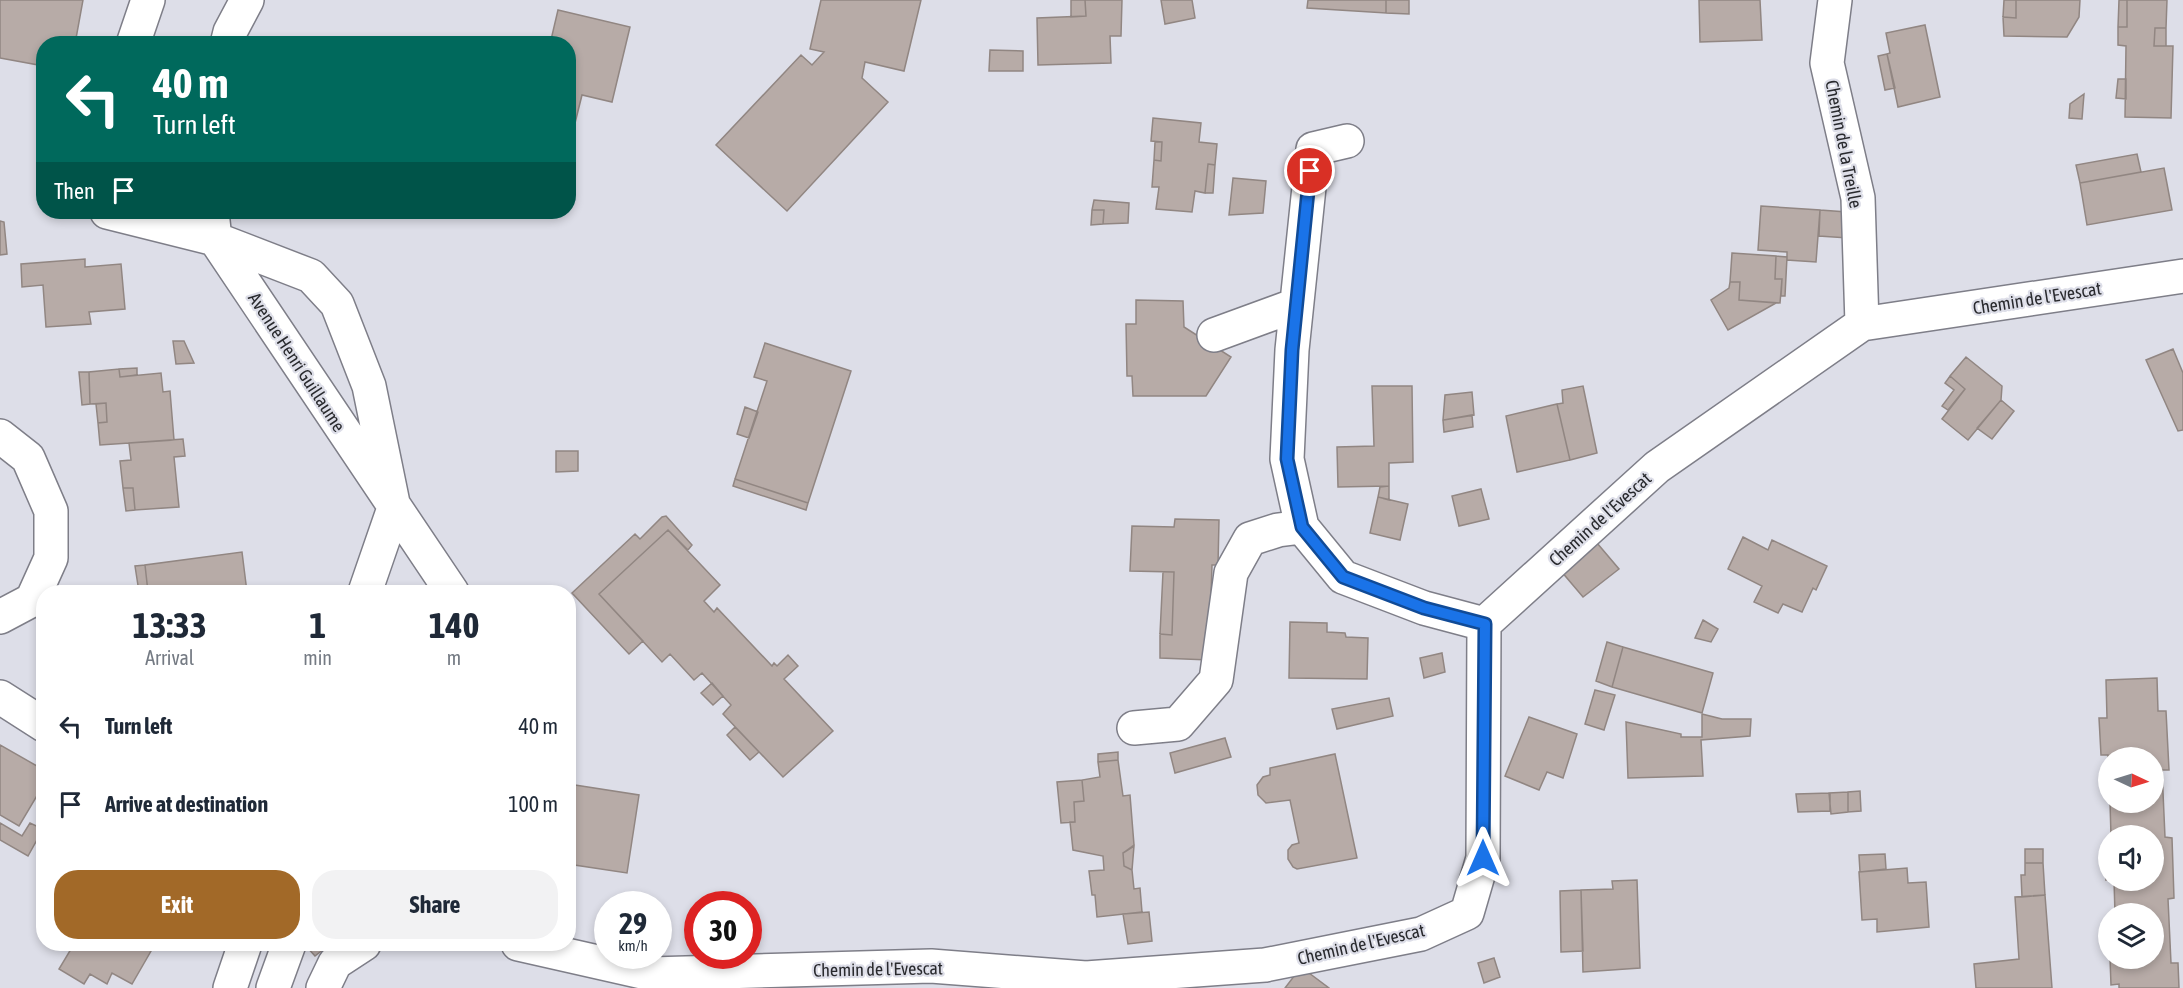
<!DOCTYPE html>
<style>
:root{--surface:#fff;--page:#f2f2f3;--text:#1f2937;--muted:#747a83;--accent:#a26928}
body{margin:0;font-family:"Asap Condensed",sans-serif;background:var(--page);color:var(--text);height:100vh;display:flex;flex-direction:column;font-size:22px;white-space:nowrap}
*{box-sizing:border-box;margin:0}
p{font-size:20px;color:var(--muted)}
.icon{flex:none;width:33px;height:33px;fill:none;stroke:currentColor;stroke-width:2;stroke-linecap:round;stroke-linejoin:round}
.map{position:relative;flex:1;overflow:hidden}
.sheet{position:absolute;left:36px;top:585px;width:540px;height:366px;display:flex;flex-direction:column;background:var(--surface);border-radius:24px;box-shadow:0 3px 9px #0003}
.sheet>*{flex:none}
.banner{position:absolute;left:36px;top:36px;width:540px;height:183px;border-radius:24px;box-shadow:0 3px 9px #0003;background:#00695c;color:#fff;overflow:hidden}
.needle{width:39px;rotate:94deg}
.tools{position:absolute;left:2098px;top:747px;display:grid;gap:12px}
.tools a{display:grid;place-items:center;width:66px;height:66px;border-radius:50%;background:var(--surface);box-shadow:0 3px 9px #0003;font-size:30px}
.speed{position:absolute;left:594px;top:891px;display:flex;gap:12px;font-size:30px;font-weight:700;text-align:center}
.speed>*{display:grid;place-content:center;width:78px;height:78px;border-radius:50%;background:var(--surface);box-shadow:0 3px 9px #0003;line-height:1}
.speed small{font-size:15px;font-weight:400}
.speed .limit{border:9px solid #d22;background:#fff;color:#111}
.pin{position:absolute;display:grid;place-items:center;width:51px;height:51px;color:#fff;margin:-26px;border:3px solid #fff;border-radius:50%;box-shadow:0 2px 6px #0007}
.me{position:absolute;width:66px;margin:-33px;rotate:0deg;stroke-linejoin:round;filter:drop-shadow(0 0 4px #0008)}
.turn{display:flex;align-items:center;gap:21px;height:126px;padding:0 18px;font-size:27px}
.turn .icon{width:78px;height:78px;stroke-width:2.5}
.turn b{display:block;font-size:42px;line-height:51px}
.then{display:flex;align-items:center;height:57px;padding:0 18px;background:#0003;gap:12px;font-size:22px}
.eta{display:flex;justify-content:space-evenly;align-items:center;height:102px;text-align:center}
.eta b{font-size:36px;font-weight:700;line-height:42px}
.action{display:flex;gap:12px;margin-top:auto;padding:12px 18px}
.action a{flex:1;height:69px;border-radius:24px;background:var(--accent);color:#fff;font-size:24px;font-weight:700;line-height:69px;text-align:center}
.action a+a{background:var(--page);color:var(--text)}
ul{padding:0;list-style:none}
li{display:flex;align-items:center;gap:18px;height:78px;padding:0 18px}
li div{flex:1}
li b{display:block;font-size:22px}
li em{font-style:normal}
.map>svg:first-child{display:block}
</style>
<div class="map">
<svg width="2183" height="988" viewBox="0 0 2183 988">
<rect width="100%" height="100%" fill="#dddee8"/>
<path fill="#b7aba7" stroke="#918682" stroke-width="1.5" d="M 0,0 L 83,0 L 75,44 L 44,44 L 44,66 L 0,58 Z
M 821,0 L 921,0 L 904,71 L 865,62 L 862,78 L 888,102 L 787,211 L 716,145 L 801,55 L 812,65 L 824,52 L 810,49 Z
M 1071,0 L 1085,0 L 1086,16 L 1071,17 Z
M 1085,0 L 1122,0 L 1121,36 L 1110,36 L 1111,63 L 1038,65 L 1037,18 L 1086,16 Z
M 1161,0 L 1192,0 L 1195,18 L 1165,24 Z
M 1308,0 L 1386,0 L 1386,13 L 1307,8 Z
M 1386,0 L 1409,0 L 1409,14 L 1386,13 Z
M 1699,0 L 1760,0 L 1762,40 L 1700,42 Z
M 2004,0 L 2016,0 L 2016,18 L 2003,17 Z
M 2016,0 L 2080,0 L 2079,17 L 2067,37 L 2004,36 L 2003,17 L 2016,18 Z
M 2119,0 L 2127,0 L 2127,27 L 2118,27 Z
M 2127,0 L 2167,0 L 2166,28 L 2155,28 L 2154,46 L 2173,46 L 2171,118 L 2125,117 L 2126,46 L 2118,45 L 2118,27 L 2127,27 Z
M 558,10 L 630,27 L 612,102 L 582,95 L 568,151 L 568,44 L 550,44 Z
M 1925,25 L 1940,97 L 1898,107 L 1887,54 L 1890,53 L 1886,33 Z
M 2155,28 L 2166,28 L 2166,46 L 2154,46 Z
M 990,50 L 1023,51 L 1023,71 L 989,71 Z
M 1887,54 L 1895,88 L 1885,90 L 1878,56 Z
M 2118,79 L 2126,79 L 2126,99 L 2116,98 Z
M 2084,94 L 2082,119 L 2069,118 L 2070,104 Z
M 1153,118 L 1201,123 L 1199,142 L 1217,144 L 1215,165 L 1208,164 L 1205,193 L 1195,191 L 1192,212 L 1156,209 L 1159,187 L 1152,187 L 1154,160 L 1161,161 L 1162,142 L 1151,141 Z
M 1155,142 L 1162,142 L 1161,161 L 1154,160 Z
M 2137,154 L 2141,172 L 2080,183 L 2076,165 Z
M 1208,164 L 1215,165 L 1213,193 L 1205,193 Z
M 2164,168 L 2172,210 L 2087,225 L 2080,183 Z
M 1233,178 L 1266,181 L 1263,213 L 1229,215 Z
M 1094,200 L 1129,203 L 1128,223 L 1103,224 L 1104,210 L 1092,210 Z
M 1761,206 L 1820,210 L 1816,262 L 1787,260 L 1787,252 L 1758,250 Z
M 1092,210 L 1104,210 L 1103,224 L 1091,225 Z
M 1820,210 L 1847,212 L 1848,238 L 1819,236 Z
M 0,221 L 4,222 L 7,254 L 0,255 Z
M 1732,253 L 1776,256 L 1775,279 L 1782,279 L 1780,303 L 1739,300 L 1740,282 L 1730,282 Z
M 1776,256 L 1787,257 L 1785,296 L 1781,296 L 1782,279 L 1775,279 Z
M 85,259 L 85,267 L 121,264 L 125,309 L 89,312 L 91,324 L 46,327 L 43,285 L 22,287 L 21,264 Z
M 1730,282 L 1740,282 L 1739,300 L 1776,303 L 1728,330 L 1711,300 L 1729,288 Z
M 1136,300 L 1183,301 L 1184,327 L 1231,357 L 1206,396 L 1133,396 L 1132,376 L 1127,376 L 1126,324 L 1136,324 Z
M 173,341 L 184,341 L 194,363 L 176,364 Z
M 765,343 L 851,371 L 808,503 L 735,479 L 767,381 L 754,377 Z
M 2173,349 L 2183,373 L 2183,430 L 2178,431 L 2146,360 Z
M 1966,357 L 2002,386 L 2001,400 L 1968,440 L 1942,419 L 1965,389 L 1950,376 Z
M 137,368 L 137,375 L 120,377 L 119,369 Z
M 119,369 L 120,377 L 161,373 L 163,392 L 170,391 L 174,440 L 100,445 L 98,423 L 107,422 L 106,403 L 90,404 L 89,372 Z
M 79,372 L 89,372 L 90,404 L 82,405 Z
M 1950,376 L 1965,389 L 1948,410 L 1942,406 L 1954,390 L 1945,383 Z
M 1372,386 L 1412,386 L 1413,462 L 1389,463 L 1389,486 L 1338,487 L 1337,447 L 1374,446 Z
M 1583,386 L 1597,453 L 1570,460 L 1557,404 L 1563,403 L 1562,390 Z
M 1472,392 L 1474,415 L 1443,420 L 1445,395 Z
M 2001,400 L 2014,411 L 1992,439 L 1977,428 Z
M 106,403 L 107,422 L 98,423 L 96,404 Z
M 1557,404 L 1570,460 L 1517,472 L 1506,416 Z
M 745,407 L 758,412 L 749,438 L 737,434 Z
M 1472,415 L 1473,427 L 1444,432 L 1443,420 Z
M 183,439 L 185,456 L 174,457 L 179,507 L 135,510 L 133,488 L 123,488 L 120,461 L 131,460 L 129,443 Z
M 556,451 L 578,451 L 578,471 L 556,472 Z
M 735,479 L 808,503 L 806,510 L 733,486 Z
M 1389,486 L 1389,500 L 1378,497 L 1380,487 Z
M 123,488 L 133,488 L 135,510 L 126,511 Z
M 1481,489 L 1489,519 L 1459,526 L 1452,496 Z
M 1378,497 L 1408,504 L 1400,540 L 1370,533 Z
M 666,516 L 692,545 L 688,550 L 668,530 L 599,594 L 643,641 L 629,654 L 572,593 L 635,534 L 640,539 L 662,517 Z
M 1175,519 L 1219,520 L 1218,565 L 1212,565 L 1209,660 L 1160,658 L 1160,634 L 1172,635 L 1174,572 L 1130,571 L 1132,526 L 1174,527 Z
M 668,530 L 720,585 L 704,601 L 714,612 L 717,608 L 772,666 L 774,663 L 777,666 L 788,655 L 798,666 L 784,679 L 833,731 L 783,777 L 723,714 L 731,705 L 702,673 L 694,680 L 670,654 L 662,662 L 599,594 Z
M 1743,537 L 1768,550 L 1772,540 L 1827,566 L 1816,590 L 1813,588 L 1802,612 L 1783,604 L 1778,613 L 1754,602 L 1762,586 L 1728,569 Z
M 1597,543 L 1619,569 L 1583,597 L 1561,571 Z
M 242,552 L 247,592 L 148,592 L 145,565 Z
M 145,565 L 148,592 L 139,592 L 135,566 Z
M 1163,572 L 1174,572 L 1172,635 L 1160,634 Z
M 1703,620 L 1718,629 L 1711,642 L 1695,638 Z
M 1290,622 L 1327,623 L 1327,632 L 1345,633 L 1346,637 L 1368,638 L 1367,679 L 1289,678 Z
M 1607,642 L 1623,647 L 1612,687 L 1596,681 Z
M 1623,647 L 1713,673 L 1702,713 L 1612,687 Z
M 1442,653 L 1445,672 L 1424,678 L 1420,658 Z
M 2157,678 L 2158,711 L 2166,711 L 2169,770 L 2162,770 L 2165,837 L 2172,838 L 2174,898 L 2168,899 L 2171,963 L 2178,963 L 2179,988 L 2119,988 L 2119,984 L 2111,985 L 2110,958 L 2154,958 L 2154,914 L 2115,914 L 2114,880 L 2154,880 L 2154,836 L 2111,836 L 2110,802 L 2154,802 L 2154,758 L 2109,758 L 2109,779 L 2108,755 L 2101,755 L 2099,718 L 2107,718 L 2106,680 Z
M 712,683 L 723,696 L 713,705 L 701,693 Z
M 1595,690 L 1615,695 L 1604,730 L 1585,724 Z
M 1389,698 L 1393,716 L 1337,729 L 1332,709 Z
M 1702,714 L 1722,719 L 1751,719 L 1750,736 L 1701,740 L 1703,776 L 1628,778 L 1626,722 L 1681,734 L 1681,737 L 1702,737 Z
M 1529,717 L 1577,734 L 1563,778 L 1547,772 L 1539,790 L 1505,776 Z
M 735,727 L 759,752 L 750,760 L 727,735 Z
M 1225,738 L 1231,757 L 1175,773 L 1170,753 Z
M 0,745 L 44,770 L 44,775 L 38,785 L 41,789 L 19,826 L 0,815 Z
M 1118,752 L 1118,760 L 1098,762 L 1098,754 Z
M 1335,754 L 1357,858 L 1297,869 L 1293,867 L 1288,859 L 1288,850 L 1292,845 L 1299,843 L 1290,800 L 1266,803 L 1258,795 L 1257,785 L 1263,777 L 1270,775 L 1270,768 Z
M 1118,760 L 1123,796 L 1130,795 L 1134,845 L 1123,853 L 1124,866 L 1132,870 L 1134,889 L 1140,888 L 1142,912 L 1097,917 L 1095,895 L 1092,895 L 1089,871 L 1104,870 L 1103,856 L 1073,850 L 1070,822 L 1075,822 L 1074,802 L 1084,801 L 1082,780 L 1100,777 L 1098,762 Z
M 1082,780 L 1084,801 L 1074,802 L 1075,822 L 1061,823 L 1057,782 Z
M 575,785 L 639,795 L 627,873 L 568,864 L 568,831 Z
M 1860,791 L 1861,811 L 1848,812 L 1848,792 Z
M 1848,792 L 1848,812 L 1831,814 L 1829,793 Z
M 1830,793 L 1830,811 L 1798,812 L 1796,794 Z
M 0,823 L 22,836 L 30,823 L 43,829 L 28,856 L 0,840 Z
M 2105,843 L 2109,843 L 2109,879 L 2106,880 Z
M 1134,846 L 1132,870 L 1124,866 L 1123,853 Z
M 2025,849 L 2043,849 L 2043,863 L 2025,863 Z
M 1885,854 L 1886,869 L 1860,872 L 1859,855 Z
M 2025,863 L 2043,863 L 2045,895 L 2022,897 L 2021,875 L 2025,875 Z
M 1907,868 L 1908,883 L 1926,882 L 1929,927 L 1877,932 L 1877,919 L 1862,920 L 1859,872 Z
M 1637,880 L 1640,968 L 1583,972 L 1581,890 L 1613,889 L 1612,881 Z
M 1581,890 L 1583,951 L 1561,952 L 1560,891 Z
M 2045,895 L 2052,988 L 1976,988 L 1974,964 L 2019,959 L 2015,897 Z
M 1149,912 L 1152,941 L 1128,944 L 1123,914 Z
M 74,944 L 138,944 L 151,951 L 132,984 L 112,973 L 107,984 L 90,974 L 84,984 L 59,969 Z
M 304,944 L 327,944 L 329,945 L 315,956 Z
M 1494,958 L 1500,977 L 1484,983 L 1478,963 Z
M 1301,967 L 1329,988 L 1285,988 Z"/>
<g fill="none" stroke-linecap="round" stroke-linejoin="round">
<g stroke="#7e7e88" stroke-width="36">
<path id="minor" d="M 1835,0 L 1827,63 L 1858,198 L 1862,324
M 133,44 L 148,0
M 227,44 L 230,32 L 247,0
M 1347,141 L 1313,149 L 1292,350 L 1287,459 L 1302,527 L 1343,577 L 1424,608 L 1484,624
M 107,212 L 215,239 L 311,276 L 337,304 L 369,386 L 394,508
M 212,212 L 215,239 L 452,592
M 1214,335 L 1296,305
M 0,436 L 28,458 L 51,511 L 51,558 L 32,600 L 0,617
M 365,592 L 394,508
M 0,697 L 44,725
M 1134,728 L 1178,724 L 1216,680 L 1231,573 L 1250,539 L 1278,530 L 1302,527
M 518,944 L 651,974 L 931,966 L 1086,978 L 1265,965 L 1421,934 L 1467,913 L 1483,858 L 1484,624 L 1657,467 L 1862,324 L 2183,276
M 230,988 L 245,944
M 273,988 L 289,944
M 323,988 L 335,963 L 364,944"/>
</g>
<use href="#minor" stroke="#fff" stroke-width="33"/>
</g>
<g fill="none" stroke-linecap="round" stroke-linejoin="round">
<g stroke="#114b97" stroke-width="15">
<path id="route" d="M 1310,171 L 1292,350 L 1287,459 L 1302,527 L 1343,577 L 1424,608 L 1485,624 L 1483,858"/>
</g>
<use href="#route" stroke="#1a73e8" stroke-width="10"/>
</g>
<g text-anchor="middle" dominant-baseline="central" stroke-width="4.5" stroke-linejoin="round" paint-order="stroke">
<g font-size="18" fill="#292a2e" stroke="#dddee8">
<text transform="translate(1844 144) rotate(79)">Chemin de la Treille</text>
<text transform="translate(2037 298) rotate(-9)">Chemin de l'Evescat</text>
<text transform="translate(297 362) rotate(57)">Avenue Henri Guillaume</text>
<text transform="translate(1600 519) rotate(-42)">Chemin de l'Evescat</text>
<text transform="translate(1361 944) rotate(-13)">Chemin de l'Evescat</text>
<text transform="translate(878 969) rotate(-1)">Chemin de l'Evescat</text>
</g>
</g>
</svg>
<div class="tools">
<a><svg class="needle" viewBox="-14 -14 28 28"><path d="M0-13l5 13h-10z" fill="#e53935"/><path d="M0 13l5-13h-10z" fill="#747a83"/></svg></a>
<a><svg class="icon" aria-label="sound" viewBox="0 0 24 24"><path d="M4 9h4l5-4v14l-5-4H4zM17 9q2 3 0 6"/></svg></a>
<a><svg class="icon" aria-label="layers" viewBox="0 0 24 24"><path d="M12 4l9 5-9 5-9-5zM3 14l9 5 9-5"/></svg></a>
</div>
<div class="speed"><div>29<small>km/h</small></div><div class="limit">30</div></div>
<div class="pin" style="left:1310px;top:171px;background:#d93025"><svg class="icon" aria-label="arrive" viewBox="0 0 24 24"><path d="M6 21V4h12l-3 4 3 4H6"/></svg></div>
<svg class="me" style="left:1483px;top:858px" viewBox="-20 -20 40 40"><path d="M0-17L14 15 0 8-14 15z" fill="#1a73e8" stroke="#fff" stroke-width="4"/></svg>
<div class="banner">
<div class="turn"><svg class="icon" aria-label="left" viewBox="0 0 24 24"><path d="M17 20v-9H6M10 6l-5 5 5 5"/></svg><div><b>40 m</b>Turn left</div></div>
<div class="then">Then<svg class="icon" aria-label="arrive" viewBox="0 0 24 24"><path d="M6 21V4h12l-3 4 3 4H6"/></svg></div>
</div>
<section class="sheet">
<div class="eta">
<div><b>13:33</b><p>Arrival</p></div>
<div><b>1</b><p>min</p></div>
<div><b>140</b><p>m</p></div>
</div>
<ul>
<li><svg class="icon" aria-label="left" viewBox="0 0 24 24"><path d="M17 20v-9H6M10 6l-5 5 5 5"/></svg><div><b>Turn left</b></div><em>40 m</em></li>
<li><svg class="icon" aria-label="arrive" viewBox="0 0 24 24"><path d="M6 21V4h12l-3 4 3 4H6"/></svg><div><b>Arrive at destination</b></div><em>100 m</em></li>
</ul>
<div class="action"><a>Exit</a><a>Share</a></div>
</section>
</div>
